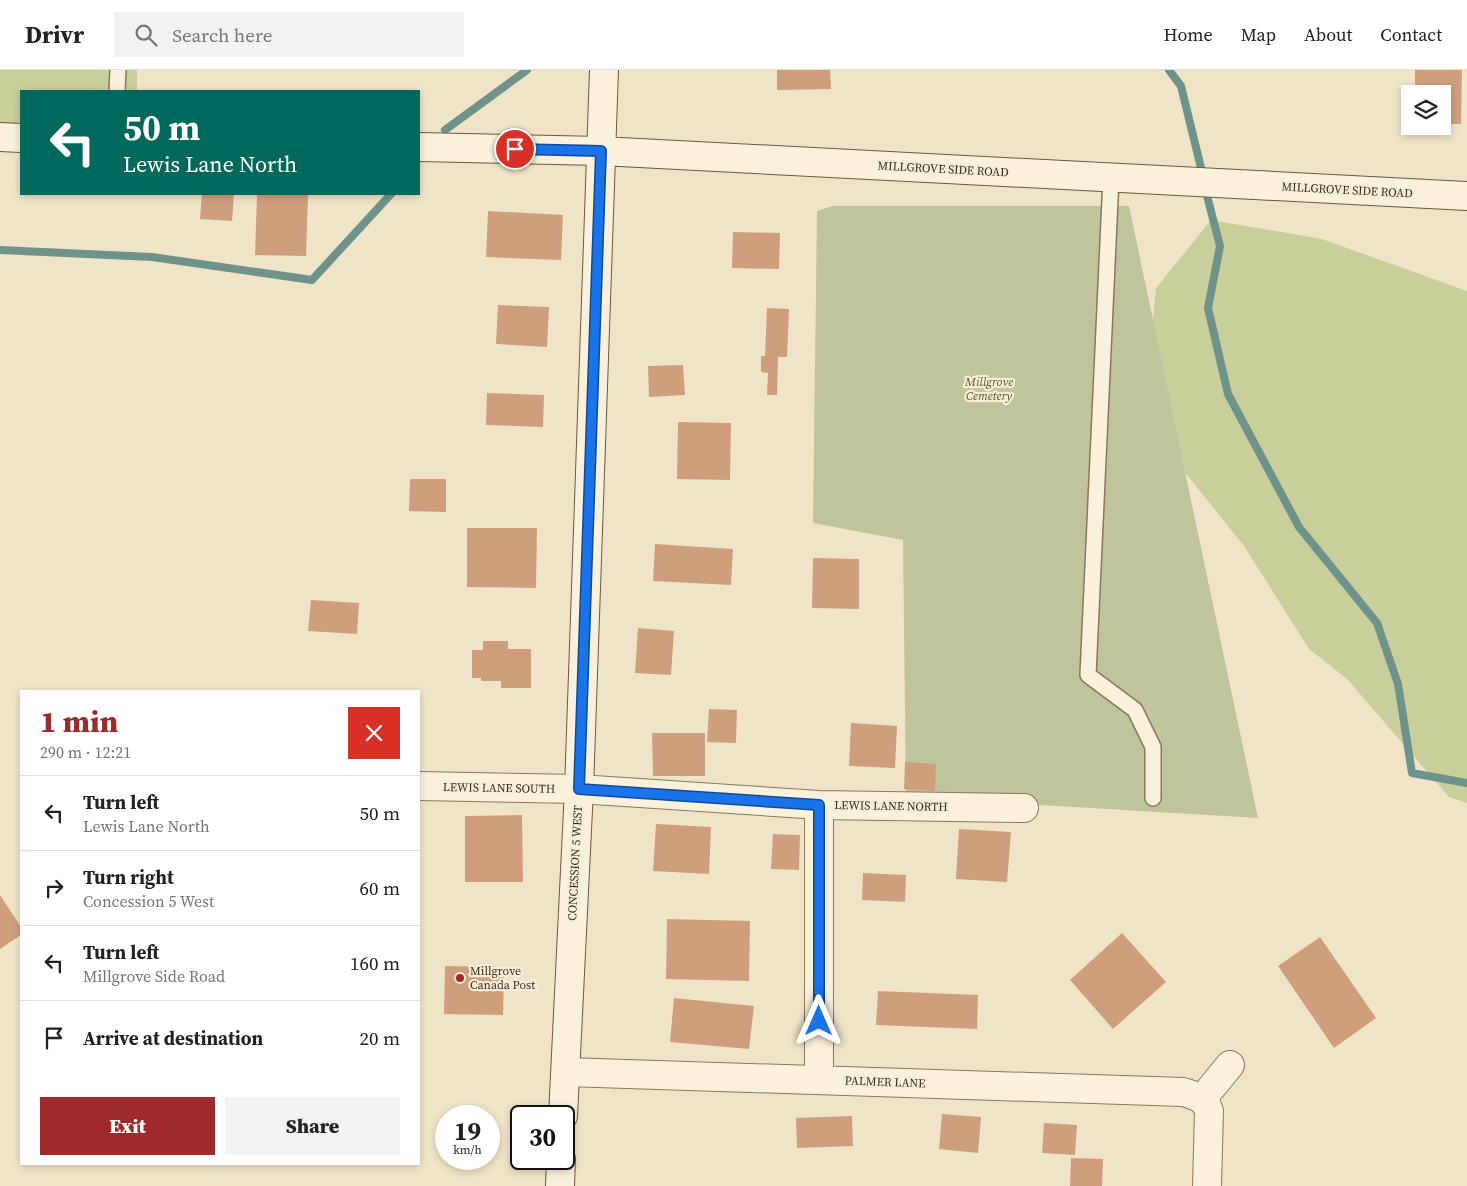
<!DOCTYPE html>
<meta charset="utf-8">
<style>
:root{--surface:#fff;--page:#f2f2f2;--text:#222;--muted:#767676;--line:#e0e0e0;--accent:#9e2a2b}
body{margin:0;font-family:"Source Serif 4",serif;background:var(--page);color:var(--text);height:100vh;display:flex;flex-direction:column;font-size:19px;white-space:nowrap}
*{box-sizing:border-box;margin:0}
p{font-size:16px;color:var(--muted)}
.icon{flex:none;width:28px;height:28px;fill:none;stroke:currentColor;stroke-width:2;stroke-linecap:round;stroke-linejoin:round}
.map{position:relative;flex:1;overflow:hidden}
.drawer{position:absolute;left:20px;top:620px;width:400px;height:475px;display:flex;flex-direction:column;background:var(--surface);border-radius:0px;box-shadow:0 2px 8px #0003}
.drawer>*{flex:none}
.hud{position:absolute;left:20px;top:20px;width:400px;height:105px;border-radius:0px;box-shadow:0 2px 8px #0003;background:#00695c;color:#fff;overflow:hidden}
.buttons{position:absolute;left:1401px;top:15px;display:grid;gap:10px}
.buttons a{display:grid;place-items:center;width:50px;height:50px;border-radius:0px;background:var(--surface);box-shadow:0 2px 8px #0003;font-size:25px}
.speed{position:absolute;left:435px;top:1035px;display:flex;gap:10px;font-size:25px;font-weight:700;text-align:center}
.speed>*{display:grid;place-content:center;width:65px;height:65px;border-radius:50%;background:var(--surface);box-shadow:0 2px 8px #0003;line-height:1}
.speed small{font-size:12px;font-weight:400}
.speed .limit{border:2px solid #111;border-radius:8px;background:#fff;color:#111}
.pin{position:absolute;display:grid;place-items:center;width:42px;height:42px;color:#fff;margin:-21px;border:2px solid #fff;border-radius:50%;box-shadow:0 1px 5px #0007}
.me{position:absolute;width:55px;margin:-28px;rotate:0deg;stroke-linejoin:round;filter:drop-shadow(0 0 4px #0008)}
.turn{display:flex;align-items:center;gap:18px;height:105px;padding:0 20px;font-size:22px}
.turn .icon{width:65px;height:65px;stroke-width:2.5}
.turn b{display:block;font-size:35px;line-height:42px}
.round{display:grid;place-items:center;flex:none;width:52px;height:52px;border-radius:0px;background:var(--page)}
.summary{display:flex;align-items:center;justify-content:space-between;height:85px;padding:0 20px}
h1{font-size:30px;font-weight:800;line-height:38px;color:var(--accent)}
.cta{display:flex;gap:10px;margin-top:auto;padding:10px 20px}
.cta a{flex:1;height:58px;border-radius:0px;background:var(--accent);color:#fff;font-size:20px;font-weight:800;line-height:58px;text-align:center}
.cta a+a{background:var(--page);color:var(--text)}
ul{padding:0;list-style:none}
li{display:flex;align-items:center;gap:15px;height:75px;padding:0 20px;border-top:1px solid var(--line)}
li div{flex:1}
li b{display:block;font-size:19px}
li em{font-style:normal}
header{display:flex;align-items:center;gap:30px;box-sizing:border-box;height:70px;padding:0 25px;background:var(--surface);border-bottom:1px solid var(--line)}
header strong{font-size:24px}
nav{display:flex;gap:28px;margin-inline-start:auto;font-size:18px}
.search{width:350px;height:45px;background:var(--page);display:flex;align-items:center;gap:12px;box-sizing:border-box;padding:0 18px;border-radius:0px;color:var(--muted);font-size:19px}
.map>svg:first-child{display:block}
</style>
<header>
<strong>Drivr</strong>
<div class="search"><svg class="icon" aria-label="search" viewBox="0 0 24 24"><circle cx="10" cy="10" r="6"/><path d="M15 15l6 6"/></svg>Search here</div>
<nav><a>Home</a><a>Map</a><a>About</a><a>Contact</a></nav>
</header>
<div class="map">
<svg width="1467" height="1116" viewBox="0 0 1467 1116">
<rect width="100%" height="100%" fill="#f0e4c8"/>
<path fill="#c9cf9b" d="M 0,0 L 137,0 L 137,21 L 21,21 L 21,72 L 0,71 Z
M 1211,150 L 1322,169 L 1467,221 L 1467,733 L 1449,727 L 1347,609 L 1309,579 L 1244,476 L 1143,350 L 1156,218 Z"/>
<path fill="#bfc49a" d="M 833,136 L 1129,136 L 1258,748 L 906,727 L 903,470 L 813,453 L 817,141 Z"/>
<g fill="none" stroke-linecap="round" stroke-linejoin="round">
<path stroke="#6f938a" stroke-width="8" d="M 1169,0 L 1181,16 L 1203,106
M 445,60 L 527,0
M 1205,118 L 1220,176 L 1208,238 L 1228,324 L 1299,457 L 1377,553 L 1398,614 L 1412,703 L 1467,713
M 0,180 L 152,187 L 312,210 L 391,124"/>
</g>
<path fill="#cf9f7d" d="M 777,0 L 830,0 L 831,19 L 777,20 Z
M 1415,0 L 1462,0 L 1461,54 L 1442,54 L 1442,24 L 1415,24 Z
M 202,124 L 234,124 L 232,151 L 200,149 Z
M 257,124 L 308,125 L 306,186 L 255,185 Z
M 488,141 L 563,145 L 561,190 L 486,187 Z
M 733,162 L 780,163 L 779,199 L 732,198 Z
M 498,235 L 549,237 L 547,277 L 496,274 Z
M 767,238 L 789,239 L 787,287 L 778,287 L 777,325 L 767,325 L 768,303 L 761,302 L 761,286 L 765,286 Z
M 683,295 L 685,325 L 649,327 L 648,296 Z
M 487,323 L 544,325 L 543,357 L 486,355 Z
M 678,352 L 731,353 L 730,410 L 677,409 Z
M 410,409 L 446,409 L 446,442 L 409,441 Z
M 467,458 L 537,458 L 536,518 L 467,517 Z
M 655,474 L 733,479 L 731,515 L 653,511 Z
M 813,488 L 859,489 L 859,539 L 812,538 Z
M 311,530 L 359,533 L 357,564 L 308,561 Z
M 638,558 L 674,561 L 671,605 L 635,603 Z
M 483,571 L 508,571 L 508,579 L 531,579 L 531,618 L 501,618 L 501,611 L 481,611 L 481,608 L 472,608 L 472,580 L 483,580 Z
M 709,639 L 737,640 L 736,673 L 707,672 Z
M 851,653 L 897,656 L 895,698 L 849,696 Z
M 652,663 L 705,663 L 705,706 L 653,706 Z
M 905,692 L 936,694 L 935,721 L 904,719 Z
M 522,745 L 523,812 L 465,812 L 465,746 Z
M 656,754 L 711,757 L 709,804 L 653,801 Z
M 959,759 L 1011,762 L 1007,812 L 956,809 Z
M 773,764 L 800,765 L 799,800 L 771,799 Z
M 863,803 L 906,805 L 905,832 L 862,830 Z
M 0,825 L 21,857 L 21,865 L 0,879 Z
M 667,849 L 750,851 L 749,911 L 666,909 Z
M 1122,863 L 1166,912 L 1113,959 L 1070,910 Z
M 1320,867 L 1376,948 L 1334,978 L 1278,896 Z
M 445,896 L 504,897 L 503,945 L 444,944 Z
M 878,921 L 978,925 L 977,959 L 876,955 Z
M 674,928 L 754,936 L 749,979 L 670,972 Z
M 942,1044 L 981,1047 L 978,1083 L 939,1079 Z
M 852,1046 L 853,1076 L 797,1078 L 796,1048 Z
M 1044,1053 L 1077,1055 L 1075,1085 L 1042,1083 Z
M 1071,1088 L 1103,1089 L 1102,1116 L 1070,1116 Z"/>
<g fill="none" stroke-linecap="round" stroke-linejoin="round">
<g stroke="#8d765c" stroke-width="18">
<path id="lane" d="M 117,21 L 118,0
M 1111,108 L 1088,605 L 1135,640 L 1153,677 L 1153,728"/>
</g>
<g stroke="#8d765c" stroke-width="30">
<path id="street" d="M 419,716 L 579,719 L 819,735 L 1024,738
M 566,1002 L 1183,1022 C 1196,1026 1205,1028 1209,1041 L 1207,1116
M 819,1010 L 819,735
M 1202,1029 L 1230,995"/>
</g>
<g stroke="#6f573f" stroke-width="30">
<path id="secondary" d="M 0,67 L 21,68
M 419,77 L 601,81 L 1467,126
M 563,1046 L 579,719 L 604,0
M 560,1116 L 561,1089"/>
</g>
<use href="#lane" stroke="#faf1dc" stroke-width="15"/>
<use href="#street" stroke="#faf1dc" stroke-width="28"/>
<use href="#secondary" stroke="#faf1dc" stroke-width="28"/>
</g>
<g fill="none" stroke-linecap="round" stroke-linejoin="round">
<g stroke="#114b97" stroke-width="12">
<path id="route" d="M 515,79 L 601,81 L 579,719 L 819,735 L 819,951"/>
</g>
<use href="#route" stroke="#1a73e8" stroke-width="9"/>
</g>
<circle fill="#9e2a2b" stroke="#f7eed8" stroke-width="2" cx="460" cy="908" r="5"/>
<g text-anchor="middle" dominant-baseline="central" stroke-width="4.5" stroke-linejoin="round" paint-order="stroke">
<g font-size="12" fill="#3d2e20" stroke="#f7eed8">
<text transform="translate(943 99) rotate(3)">MILLGROVE SIDE ROAD</text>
<text transform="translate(1347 120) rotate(3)">MILLGROVE SIDE ROAD</text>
<text transform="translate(499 718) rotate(1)">LEWIS LANE SOUTH</text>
<text transform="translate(891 736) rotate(1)">LEWIS LANE NORTH</text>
<text transform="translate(575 793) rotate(-87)">CONCESSION 5 WEST</text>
<text transform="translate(885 1012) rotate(2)">PALMER LANE</text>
</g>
<g font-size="12" font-style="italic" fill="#4d5a26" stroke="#f7eed8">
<text x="989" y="312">Millgrove<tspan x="989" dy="14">Cemetery</tspan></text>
</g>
<g font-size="12" fill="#3d2e20" stroke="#f7eed8" text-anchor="start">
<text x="470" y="901">Millgrove<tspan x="470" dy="14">Canada Post</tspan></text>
</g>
</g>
</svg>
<div class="buttons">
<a><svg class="icon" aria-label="layers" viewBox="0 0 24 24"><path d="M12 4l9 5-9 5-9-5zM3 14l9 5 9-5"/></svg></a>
</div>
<div class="speed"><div>19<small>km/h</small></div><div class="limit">30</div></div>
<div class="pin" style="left:515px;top:79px;background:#d93025"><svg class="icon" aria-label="arrive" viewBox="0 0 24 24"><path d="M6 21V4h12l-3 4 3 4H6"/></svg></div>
<svg class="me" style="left:819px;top:951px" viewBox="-20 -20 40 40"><path d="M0-17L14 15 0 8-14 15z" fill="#1a73e8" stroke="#fff" stroke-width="4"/></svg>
<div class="hud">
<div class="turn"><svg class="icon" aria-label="left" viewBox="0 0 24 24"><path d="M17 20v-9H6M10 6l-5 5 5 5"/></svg><div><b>50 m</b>Lewis Lane North</div></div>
</div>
<section class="drawer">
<div class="summary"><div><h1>1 min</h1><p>290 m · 12:21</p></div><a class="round" style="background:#d93025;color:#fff"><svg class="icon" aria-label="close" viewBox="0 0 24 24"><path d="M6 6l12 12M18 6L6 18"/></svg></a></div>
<ul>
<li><svg class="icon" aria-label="left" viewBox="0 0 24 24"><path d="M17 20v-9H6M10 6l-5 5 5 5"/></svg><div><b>Turn left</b><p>Lewis Lane North</p></div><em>50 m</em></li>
<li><svg class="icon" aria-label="right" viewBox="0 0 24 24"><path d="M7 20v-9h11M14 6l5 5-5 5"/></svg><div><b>Turn right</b><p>Concession 5 West</p></div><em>60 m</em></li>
<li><svg class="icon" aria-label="left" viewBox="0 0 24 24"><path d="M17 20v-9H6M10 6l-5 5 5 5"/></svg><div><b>Turn left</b><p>Millgrove Side Road</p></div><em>160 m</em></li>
<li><svg class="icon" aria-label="arrive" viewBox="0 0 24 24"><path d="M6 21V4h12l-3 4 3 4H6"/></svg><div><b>Arrive at destination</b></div><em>20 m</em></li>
</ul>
<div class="cta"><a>Exit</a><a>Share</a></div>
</section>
</div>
